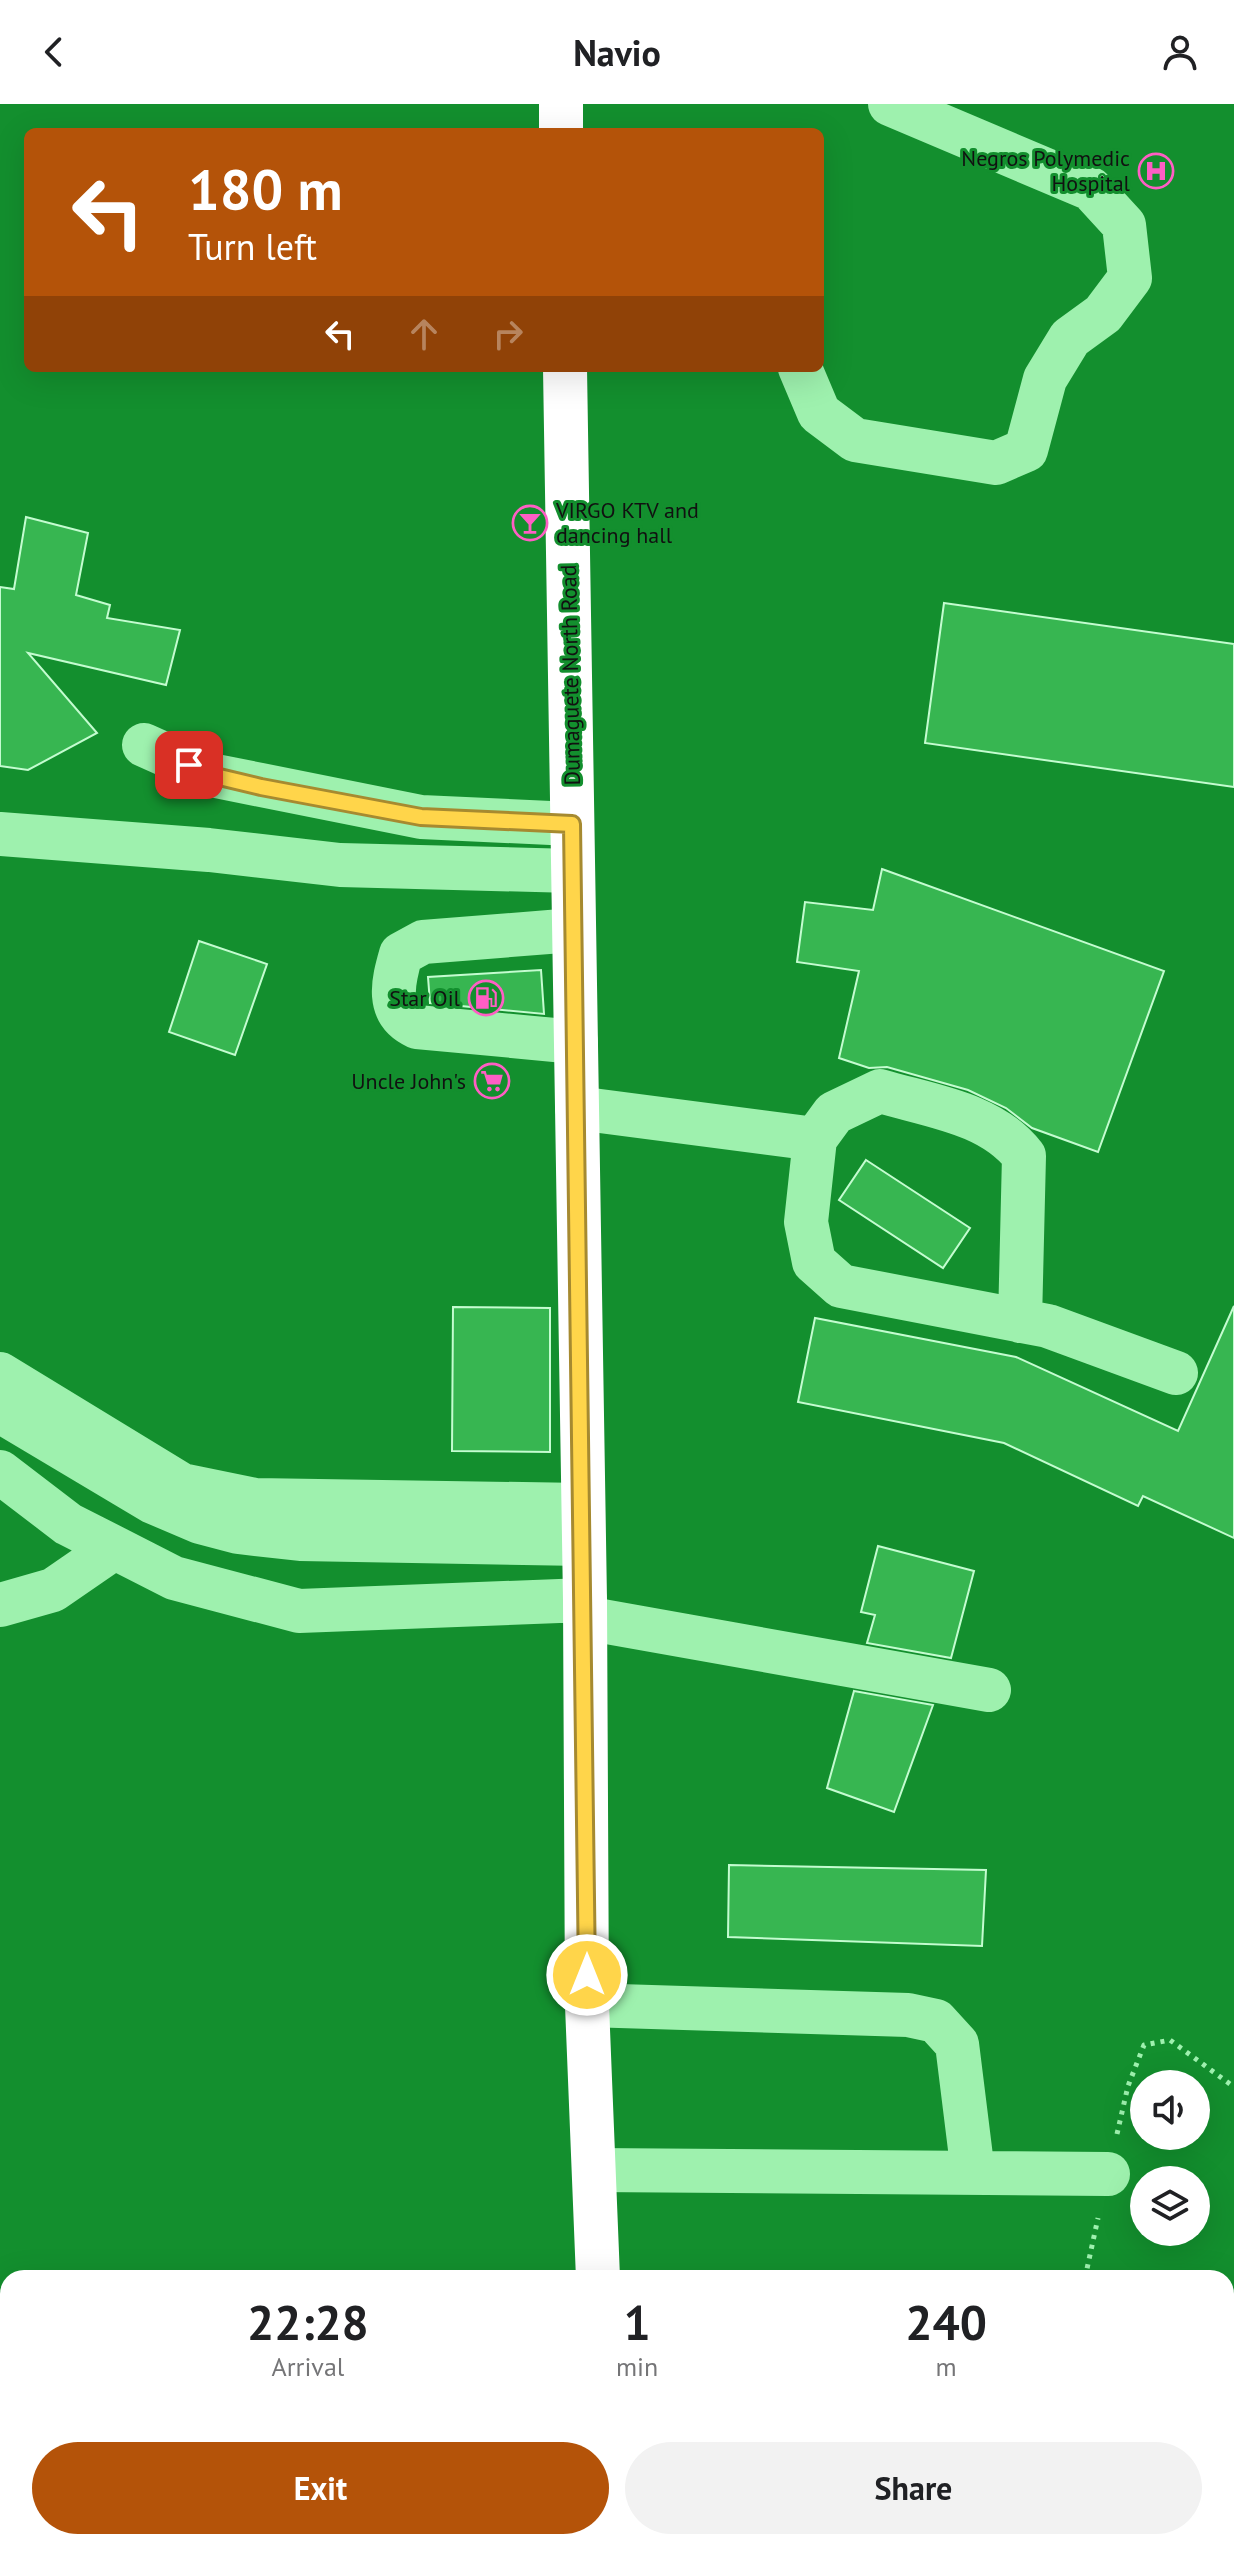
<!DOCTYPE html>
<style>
:root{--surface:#fff;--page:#f2f2f2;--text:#202124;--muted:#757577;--accent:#b45309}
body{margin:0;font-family:"PT Sans",sans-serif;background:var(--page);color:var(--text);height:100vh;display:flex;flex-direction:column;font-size:30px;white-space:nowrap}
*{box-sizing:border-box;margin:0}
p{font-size:26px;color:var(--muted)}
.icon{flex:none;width:44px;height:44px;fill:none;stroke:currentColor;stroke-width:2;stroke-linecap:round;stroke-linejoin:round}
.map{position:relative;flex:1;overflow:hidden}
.details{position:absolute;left:0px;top:2166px;width:1234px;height:280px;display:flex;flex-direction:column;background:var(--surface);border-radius:24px 24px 0 0;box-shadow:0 8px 32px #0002}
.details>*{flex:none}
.top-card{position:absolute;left:24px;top:24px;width:800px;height:244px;border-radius:12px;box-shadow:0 8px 32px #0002;background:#b45309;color:#fff;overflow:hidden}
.fabs{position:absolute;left:1130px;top:1966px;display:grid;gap:16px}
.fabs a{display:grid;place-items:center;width:80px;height:80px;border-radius:50%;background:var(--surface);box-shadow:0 8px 32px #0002;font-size:40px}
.pin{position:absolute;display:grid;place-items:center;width:68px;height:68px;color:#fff;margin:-34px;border-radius:16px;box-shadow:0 4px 12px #0006}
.me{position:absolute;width:88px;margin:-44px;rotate:0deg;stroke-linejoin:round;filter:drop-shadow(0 0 6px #0008)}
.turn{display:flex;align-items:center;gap:28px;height:168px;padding:0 32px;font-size:36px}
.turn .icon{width:104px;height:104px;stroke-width:2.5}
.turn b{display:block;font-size:56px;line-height:68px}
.lanes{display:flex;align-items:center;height:76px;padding:0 32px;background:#0003;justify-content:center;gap:40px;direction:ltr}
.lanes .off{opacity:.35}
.eta{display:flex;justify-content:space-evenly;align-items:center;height:136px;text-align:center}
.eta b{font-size:48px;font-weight:600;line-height:56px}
.button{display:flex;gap:16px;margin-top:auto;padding:16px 32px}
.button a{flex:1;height:92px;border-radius:48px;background:var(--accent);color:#fff;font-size:32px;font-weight:600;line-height:92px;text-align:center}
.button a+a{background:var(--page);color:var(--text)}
header{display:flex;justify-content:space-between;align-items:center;height:104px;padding:0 32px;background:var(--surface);font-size:36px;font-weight:600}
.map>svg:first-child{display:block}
</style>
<header><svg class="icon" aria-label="back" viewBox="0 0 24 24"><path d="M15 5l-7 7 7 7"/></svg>Navio<svg class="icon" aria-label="person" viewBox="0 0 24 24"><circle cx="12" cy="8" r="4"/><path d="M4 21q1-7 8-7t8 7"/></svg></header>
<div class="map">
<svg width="1234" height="2446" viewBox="0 0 1234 2446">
<rect width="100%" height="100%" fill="#138f2e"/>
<path fill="#37b651" stroke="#c4fcd0" stroke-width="2" d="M 26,413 L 88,429 L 76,491 L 110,501 L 107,514 L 180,526 L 166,581 L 28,549 L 97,629 L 28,666 L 0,662 L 0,483 L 14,485 Z
M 944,499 L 1234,540 L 1234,683 L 925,639 Z
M 882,765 L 1164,867 L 1098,1048 L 1032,1024 L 1006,1004 L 968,986 L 887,963 L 869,964 L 839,954 L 859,867 L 797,858 L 805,798 L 873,806 Z
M 199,837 L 267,860 L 235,951 L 169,928 Z
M 541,866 L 544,910 L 430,899 L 428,873 Z
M 866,1056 L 970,1124 L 943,1164 L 839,1096 Z
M 1234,1202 L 1234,1434 L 1143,1392 L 1138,1402 L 1004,1339 L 798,1298 L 815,1214 L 1016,1253 L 1178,1327 Z
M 453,1203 L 550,1204 L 550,1348 L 452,1347 Z
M 878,1442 L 974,1467 L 951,1554 L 867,1539 L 875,1511 L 861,1508 Z
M 854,1587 L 933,1601 L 894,1708 L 827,1684 Z
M 729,1761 L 986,1766 L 982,1842 L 728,1833 Z"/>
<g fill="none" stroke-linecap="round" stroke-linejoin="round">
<path stroke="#9ef1ae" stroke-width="5" stroke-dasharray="4 6" stroke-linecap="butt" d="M 1117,2030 L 1128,1982 L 1144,1941 L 1170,1936 L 1234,1983
M 1085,2174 L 1098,2114"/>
<path stroke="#9ef1ae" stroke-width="44" d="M 800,264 L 819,309 L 855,336 L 996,359 L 1026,346 L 1045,275 L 1070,234 L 1103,210 L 1130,174 L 1124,121 L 1091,85 L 890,0
M 144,641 L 211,671 L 421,713 L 572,720
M 0,730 L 209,746 L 340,761 L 573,767
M 574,826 L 423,838 L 401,850 C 393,878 385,908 417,923 L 576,938
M 577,1004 L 815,1035 L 806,1118 L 814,1158 L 841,1182 L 1048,1222 L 1176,1269
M 815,1035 L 834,1009 L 880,987 C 930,1002 991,1009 1024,1052 L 1020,1217
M 0,1270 L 182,1381 L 255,1396 L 583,1401
M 0,1307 L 153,1398 L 200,1418 L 238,1428 L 300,1435 L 583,1440
M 0,1368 L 68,1420 L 174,1474 L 299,1507 L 585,1496
M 0,1501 L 53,1486 L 114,1444
M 585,1514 L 989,1586
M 587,1901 L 908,1911 L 936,1917 L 957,1940 L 973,2069
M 594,2066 L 1108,2070"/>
<path stroke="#fff" stroke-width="44" d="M 561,0 L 561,28
M 565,264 L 585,1496 L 587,1901 L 598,2174
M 605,2438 L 605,2446"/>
</g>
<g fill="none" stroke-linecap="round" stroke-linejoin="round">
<g stroke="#a68a30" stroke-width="20">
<path id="route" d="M 189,661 L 211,671 L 261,683 L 421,713 L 572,720 L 587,1871"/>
</g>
<use href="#route" stroke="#ffd54a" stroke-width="14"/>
</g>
<defs>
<g id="hospital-ring" transform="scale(1.8)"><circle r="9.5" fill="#138f2e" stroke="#ff5ec4" stroke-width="1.5"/><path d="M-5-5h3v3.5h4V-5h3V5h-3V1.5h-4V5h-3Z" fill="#ff5ec4"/></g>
<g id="bar-ring" transform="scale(1.8)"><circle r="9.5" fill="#138f2e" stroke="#ff5ec4" stroke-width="1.5"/><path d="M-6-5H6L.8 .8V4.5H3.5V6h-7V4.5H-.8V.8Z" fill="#ff5ec4"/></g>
<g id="fuel-ring" transform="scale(1.8)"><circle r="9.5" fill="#138f2e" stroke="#ff5ec4" stroke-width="1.5"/><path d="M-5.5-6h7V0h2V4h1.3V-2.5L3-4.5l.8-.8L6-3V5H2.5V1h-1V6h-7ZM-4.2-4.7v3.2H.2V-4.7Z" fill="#ff5ec4"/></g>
<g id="supermarket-ring" transform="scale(1.8)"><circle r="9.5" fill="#138f2e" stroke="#ff5ec4" stroke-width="1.5"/><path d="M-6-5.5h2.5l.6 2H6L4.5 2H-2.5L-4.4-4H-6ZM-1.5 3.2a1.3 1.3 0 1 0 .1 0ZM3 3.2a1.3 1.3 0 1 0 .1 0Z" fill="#ff5ec4"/></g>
</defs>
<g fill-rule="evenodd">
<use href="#hospital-ring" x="1156" y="67"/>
<use href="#bar-ring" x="530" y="419"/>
<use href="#fuel-ring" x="486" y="894"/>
<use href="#supermarket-ring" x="492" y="977"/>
</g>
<g text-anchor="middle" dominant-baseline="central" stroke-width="6" stroke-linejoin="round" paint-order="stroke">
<g font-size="22" fill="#111" stroke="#138f2e" text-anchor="end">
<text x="1130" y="54">Negros Polymedic<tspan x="1130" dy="25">Hospital</tspan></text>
<text x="556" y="406" text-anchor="start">VIRGO KTV and<tspan x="556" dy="25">dancing hall</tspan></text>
<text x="460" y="894">Star Oil</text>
<text x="466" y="977">Uncle John's</text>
</g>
<g font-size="22" fill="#111" stroke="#138f2e">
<text transform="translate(570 571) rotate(-91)">Dumaguete North Road</text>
</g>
</g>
</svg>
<div class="fabs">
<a><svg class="icon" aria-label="sound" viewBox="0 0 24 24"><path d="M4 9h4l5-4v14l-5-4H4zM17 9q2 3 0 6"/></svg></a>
<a><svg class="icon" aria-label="layers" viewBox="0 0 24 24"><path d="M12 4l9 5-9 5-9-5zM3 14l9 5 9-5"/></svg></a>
</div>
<div class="pin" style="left:189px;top:661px;background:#d93025"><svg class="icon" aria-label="arrive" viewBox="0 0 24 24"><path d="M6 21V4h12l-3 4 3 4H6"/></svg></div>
<svg class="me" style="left:587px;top:1871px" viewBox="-20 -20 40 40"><circle r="17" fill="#ffd54a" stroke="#fff" stroke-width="3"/><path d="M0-11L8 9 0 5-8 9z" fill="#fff"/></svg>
<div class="top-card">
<div class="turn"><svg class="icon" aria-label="left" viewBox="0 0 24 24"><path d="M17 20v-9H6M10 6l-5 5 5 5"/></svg><div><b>180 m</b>Turn left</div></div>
<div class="lanes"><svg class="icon" aria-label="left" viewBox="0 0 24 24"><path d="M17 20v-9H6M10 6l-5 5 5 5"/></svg><svg class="icon off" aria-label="ahead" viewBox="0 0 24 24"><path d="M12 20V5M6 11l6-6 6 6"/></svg><svg class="icon off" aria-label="right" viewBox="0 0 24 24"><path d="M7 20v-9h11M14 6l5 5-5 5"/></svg></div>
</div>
<section class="details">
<div class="eta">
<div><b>22:28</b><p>Arrival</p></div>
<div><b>1</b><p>min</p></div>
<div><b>240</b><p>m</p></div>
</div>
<div class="button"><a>Exit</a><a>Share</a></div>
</section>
</div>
